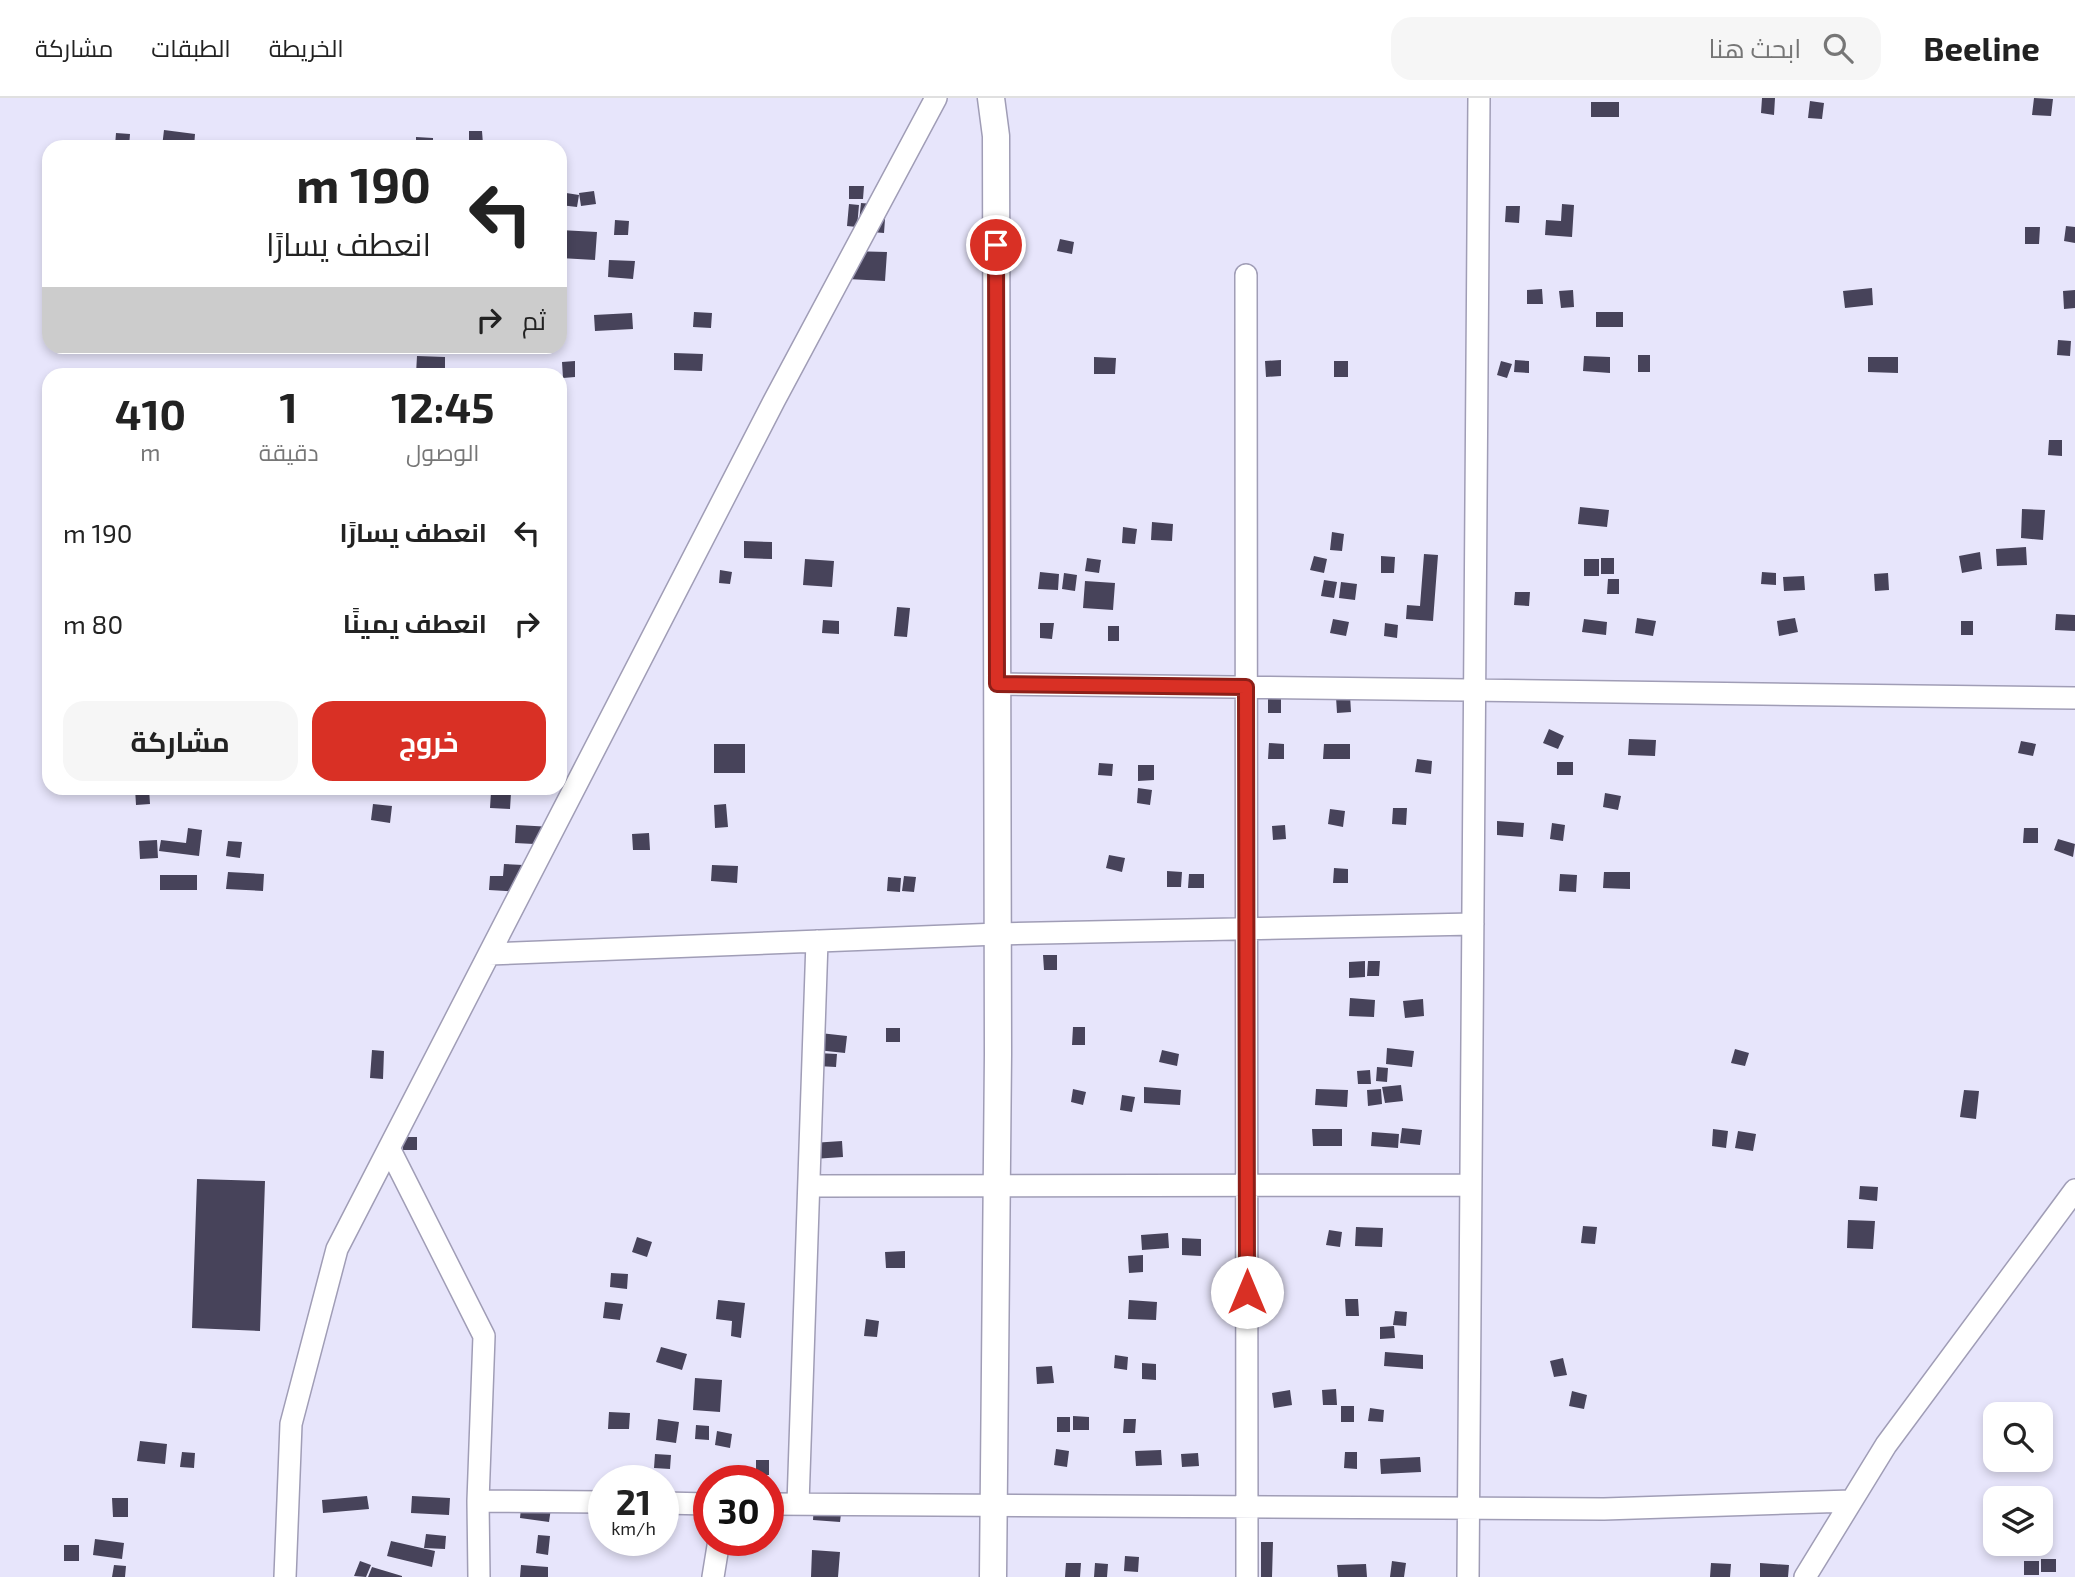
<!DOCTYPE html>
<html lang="ar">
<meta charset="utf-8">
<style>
:root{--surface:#fff;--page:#f6f6f6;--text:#222;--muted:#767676;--line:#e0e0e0;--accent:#d93025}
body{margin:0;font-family:"Exo 2",Cairo,sans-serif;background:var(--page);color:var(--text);direction:rtl;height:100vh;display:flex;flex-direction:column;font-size:26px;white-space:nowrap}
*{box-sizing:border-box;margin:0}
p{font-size:23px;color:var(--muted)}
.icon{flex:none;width:38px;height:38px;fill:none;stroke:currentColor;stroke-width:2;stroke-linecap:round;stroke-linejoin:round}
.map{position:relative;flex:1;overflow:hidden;direction:ltr}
.details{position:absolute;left:42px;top:270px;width:525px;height:427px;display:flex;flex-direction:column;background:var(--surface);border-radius:21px;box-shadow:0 4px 10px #0003;direction:rtl}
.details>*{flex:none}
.guide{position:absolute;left:42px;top:42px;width:525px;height:214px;border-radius:21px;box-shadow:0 4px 10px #0003;direction:rtl;background:#fff;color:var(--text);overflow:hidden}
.fabs{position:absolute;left:1983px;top:1304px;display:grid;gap:14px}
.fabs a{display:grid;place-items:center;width:70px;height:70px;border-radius:14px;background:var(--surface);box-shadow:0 4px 10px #0003;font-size:35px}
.speed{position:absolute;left:588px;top:1367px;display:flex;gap:14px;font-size:35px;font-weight:700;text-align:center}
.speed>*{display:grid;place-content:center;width:91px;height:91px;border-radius:50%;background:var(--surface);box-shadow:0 4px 10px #0003;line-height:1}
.speed small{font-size:18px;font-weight:400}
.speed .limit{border:10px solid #d22;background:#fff;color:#111}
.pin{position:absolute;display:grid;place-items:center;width:60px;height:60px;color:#fff;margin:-30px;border:4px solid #fff;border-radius:50%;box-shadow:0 2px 7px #0007}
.me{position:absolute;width:77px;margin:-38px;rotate:0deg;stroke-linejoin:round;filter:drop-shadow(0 0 5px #0008)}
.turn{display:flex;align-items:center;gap:24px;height:147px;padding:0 21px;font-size:32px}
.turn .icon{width:91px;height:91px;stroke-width:2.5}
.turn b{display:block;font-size:49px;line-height:60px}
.then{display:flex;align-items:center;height:66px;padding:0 21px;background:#0003;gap:14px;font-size:26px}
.eta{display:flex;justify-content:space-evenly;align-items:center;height:119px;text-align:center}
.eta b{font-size:42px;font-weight:700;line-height:49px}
.button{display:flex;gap:14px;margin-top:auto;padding:14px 21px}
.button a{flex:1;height:80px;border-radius:21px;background:var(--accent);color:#fff;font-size:28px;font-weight:700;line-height:80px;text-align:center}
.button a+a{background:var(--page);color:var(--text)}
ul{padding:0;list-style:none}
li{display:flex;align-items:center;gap:21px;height:91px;padding:0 21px}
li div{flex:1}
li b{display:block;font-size:26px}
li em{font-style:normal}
header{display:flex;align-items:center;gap:42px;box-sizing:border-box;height:98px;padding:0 35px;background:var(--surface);border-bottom:2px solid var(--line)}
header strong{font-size:33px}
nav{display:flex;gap:38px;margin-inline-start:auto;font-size:24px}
.search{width:490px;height:63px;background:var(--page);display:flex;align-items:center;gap:18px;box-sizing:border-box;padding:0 24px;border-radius:21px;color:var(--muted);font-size:26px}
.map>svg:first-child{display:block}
</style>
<header>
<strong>Beeline</strong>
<div class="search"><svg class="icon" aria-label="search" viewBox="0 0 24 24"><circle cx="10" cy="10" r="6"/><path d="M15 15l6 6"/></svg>ابحث هنا</div>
<nav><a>الخريطة</a><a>الطبقات</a><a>مشاركة</a></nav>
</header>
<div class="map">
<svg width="2075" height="1479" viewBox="0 0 2075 1479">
<rect width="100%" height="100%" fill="#e7e5fb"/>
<path fill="#47435a" d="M 1762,0 L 1775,0 L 1774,17 L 1761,15 Z
M 2034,0 L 2053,1 L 2051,18 L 2032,17 Z
M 1810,3 L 1824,5 L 1822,21 L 1808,20 Z
M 1591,4 L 1619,4 L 1619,19 L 1591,19 Z
M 164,32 L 195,36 L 194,49 L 162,49 Z
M 469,33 L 482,33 L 483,46 L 469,46 Z
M 116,35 L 130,36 L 129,49 L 115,48 Z
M 416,39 L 433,40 L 433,49 L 416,49 Z
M 849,88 L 864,88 L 863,101 L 849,101 Z
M 594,93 L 596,106 L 581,108 L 579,95 Z
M 560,94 L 579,97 L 577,109 L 560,107 Z
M 861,105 L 886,107 L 884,135 L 858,133 Z
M 849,106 L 859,107 L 857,129 L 847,128 Z
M 1562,106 L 1574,107 L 1572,139 L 1545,137 L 1546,122 L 1561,123 Z
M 1506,108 L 1520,108 L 1519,125 L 1505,124 Z
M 615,122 L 629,123 L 628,137 L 614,137 Z
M 2066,128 L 2075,129 L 2075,145 L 2064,143 Z
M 2025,129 L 2040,129 L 2039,146 L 2025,146 Z
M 560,132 L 597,134 L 595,162 L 560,160 Z
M 1060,141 L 1074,144 L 1072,156 L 1057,153 Z
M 849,153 L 887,154 L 885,183 L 848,181 Z
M 609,162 L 635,163 L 633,181 L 608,179 Z
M 1872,190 L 1873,207 L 1845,210 L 1843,193 Z
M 1542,191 L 1543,206 L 1527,206 L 1527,192 Z
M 1573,192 L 1574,209 L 1561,210 L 1559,193 Z
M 2075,192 L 2075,210 L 2064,211 L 2063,193 Z
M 694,214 L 712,215 L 711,230 L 693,229 Z
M 1596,214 L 1623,214 L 1623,229 L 1596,229 Z
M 632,215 L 633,231 L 595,233 L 594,217 Z
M 2058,242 L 2071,243 L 2070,258 L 2057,257 Z
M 674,255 L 703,256 L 702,273 L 674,272 Z
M 1638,257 L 1650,257 L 1650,274 L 1638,274 Z
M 417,258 L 445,259 L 445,276 L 416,276 Z
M 1584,258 L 1610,259 L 1610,275 L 1583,273 Z
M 1094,259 L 1116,260 L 1115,276 L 1094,276 Z
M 1868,259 L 1898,259 L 1898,275 L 1868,274 Z
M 1281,262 L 1281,278 L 1266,279 L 1265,263 Z
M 1515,262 L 1529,263 L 1529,275 L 1514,274 Z
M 575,263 L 575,279 L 563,280 L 562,264 Z
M 1334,263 L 1348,263 L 1348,279 L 1334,279 Z
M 1501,263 L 1512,266 L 1507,280 L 1497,277 Z
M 2049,342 L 2062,342 L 2062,358 L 2048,357 Z
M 1580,409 L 1609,412 L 1607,429 L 1578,426 Z
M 2022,411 L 2045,412 L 2043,442 L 2021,440 Z
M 1152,424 L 1173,426 L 1172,443 L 1151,442 Z
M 1123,429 L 1137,431 L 1135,446 L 1122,445 Z
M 1332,434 L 1344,436 L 1342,453 L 1330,452 Z
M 744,443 L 772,444 L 772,461 L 744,460 Z
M 2026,449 L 2027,467 L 1997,468 L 1996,451 Z
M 1980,454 L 1982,471 L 1962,475 L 1959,458 Z
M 1424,456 L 1438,457 L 1433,523 L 1406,521 L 1407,507 L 1420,508 Z
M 1314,458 L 1327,461 L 1324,475 L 1310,472 Z
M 1381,458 L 1395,459 L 1394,475 L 1381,475 Z
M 1087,460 L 1101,462 L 1099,475 L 1085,473 Z
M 1601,460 L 1614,460 L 1614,476 L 1601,476 Z
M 805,461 L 834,463 L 832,489 L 803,487 Z
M 1584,461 L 1599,461 L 1599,478 L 1584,478 Z
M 720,472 L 732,474 L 730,486 L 719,485 Z
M 1040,474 L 1059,476 L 1058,492 L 1038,491 Z
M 1762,474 L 1776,475 L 1776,487 L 1761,486 Z
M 1064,475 L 1077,477 L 1075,493 L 1062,491 Z
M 1888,475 L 1889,492 L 1875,493 L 1874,476 Z
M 1804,478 L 1805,492 L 1784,493 L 1783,479 Z
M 1608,481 L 1619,481 L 1619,496 L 1607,496 Z
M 1324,482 L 1337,484 L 1334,500 L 1321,498 Z
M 1085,483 L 1115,485 L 1113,512 L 1083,510 Z
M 1341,484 L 1357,486 L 1355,502 L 1339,500 Z
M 1515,494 L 1530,494 L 1529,508 L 1514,507 Z
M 897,509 L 910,510 L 907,539 L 894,538 Z
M 2056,516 L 2075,517 L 2075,533 L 2055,532 Z
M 1637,520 L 1656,523 L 1653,538 L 1635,535 Z
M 1795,520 L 1798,534 L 1779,538 L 1777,523 Z
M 1333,521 L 1349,524 L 1346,538 L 1330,535 Z
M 1584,521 L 1607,524 L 1606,537 L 1582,534 Z
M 823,522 L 839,523 L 839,536 L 822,535 Z
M 1961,523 L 1973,523 L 1973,537 L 1961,537 Z
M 1040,525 L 1054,525 L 1052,541 L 1040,540 Z
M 1385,525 L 1398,527 L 1397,540 L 1384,538 Z
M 1108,528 L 1119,528 L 1119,543 L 1108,543 Z
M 1350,597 L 1351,614 L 1337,615 L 1336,599 Z
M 1268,600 L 1281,600 L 1281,615 L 1268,615 Z
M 1549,631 L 1564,638 L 1558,651 L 1543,645 Z
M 1629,641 L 1656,642 L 1655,658 L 1628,657 Z
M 2021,643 L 2036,646 L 2033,658 L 2018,655 Z
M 1269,645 L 1284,646 L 1284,661 L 1268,661 Z
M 714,646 L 745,646 L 745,675 L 714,675 Z
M 1324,646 L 1350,646 L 1350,661 L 1323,661 Z
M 1417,661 L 1432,663 L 1431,676 L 1415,674 Z
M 1557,664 L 1573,664 L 1573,677 L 1557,677 Z
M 1099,665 L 1113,666 L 1112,678 L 1098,677 Z
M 1138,667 L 1154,667 L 1154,682 L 1138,683 Z
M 135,690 L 149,690 L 150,706 L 136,707 Z
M 1138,690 L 1152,692 L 1150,707 L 1137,705 Z
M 491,694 L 511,695 L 510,711 L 490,710 Z
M 1605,695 L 1621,698 L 1618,712 L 1603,709 Z
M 373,706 L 392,708 L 390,725 L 371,722 Z
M 726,706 L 728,729 L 715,730 L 714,707 Z
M 1393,710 L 1407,710 L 1406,727 L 1392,726 Z
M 1330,711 L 1345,713 L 1343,729 L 1328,726 Z
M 1497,723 L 1524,725 L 1523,739 L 1497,737 Z
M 1552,725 L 1565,727 L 1563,743 L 1550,741 Z
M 516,727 L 553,729 L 553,747 L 515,745 Z
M 1285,727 L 1286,741 L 1273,742 L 1272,728 Z
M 188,730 L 202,732 L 199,758 L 159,753 L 161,742 L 186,745 Z
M 2024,730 L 2038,730 L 2038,745 L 2023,745 Z
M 649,735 L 650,752 L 633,752 L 632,736 Z
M 2058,741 L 2075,746 L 2073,759 L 2054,752 Z
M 157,742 L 158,760 L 140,761 L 139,743 Z
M 228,743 L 242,744 L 240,760 L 226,758 Z
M 1109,757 L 1125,760 L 1122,774 L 1106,770 Z
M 504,766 L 523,767 L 522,794 L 489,792 L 490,778 L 503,778 Z
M 712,767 L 738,768 L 737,785 L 711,783 Z
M 1334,770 L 1348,771 L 1348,785 L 1333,785 Z
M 1167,773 L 1182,774 L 1181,789 L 1167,789 Z
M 228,774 L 264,776 L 263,793 L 226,791 Z
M 1604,774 L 1630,774 L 1630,791 L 1603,790 Z
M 1189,776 L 1204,776 L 1204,790 L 1188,790 Z
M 1560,776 L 1577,777 L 1576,794 L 1559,793 Z
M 160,777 L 197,777 L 197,792 L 160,792 Z
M 904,778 L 916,779 L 914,794 L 902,793 Z
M 888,779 L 901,780 L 900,794 L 887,793 Z
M 1043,857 L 1057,857 L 1057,872 L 1044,872 Z
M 1365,863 L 1365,879 L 1349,880 L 1349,864 Z
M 1368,863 L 1380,863 L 1379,878 L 1367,878 Z
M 1350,900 L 1375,902 L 1374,919 L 1349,918 Z
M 1423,901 L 1424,918 L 1405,920 L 1403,903 Z
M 1073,929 L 1085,929 L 1085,947 L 1072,947 Z
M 886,930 L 900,930 L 900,944 L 886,944 Z
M 820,935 L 847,938 L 845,955 L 817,952 Z
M 1387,950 L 1414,953 L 1412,969 L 1386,966 Z
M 1735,951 L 1749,955 L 1745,968 L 1731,965 Z
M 372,952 L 384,953 L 383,981 L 370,980 Z
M 1162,952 L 1179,956 L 1177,968 L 1159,964 Z
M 817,955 L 837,956 L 836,969 L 817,968 Z
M 1377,969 L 1388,970 L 1387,984 L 1376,983 Z
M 1370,972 L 1371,986 L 1358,986 L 1357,973 Z
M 1401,987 L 1403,1003 L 1385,1005 L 1382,989 Z
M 1144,989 L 1181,992 L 1180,1007 L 1144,1005 Z
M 1073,991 L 1086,994 L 1083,1007 L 1071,1004 Z
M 1316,991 L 1348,992 L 1347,1009 L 1315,1007 Z
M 1381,991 L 1382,1006 L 1368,1008 L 1367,992 Z
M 1964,992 L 1979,993 L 1976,1021 L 1960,1019 Z
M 1122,997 L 1135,999 L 1132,1014 L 1120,1012 Z
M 1402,1030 L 1422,1032 L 1420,1047 L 1400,1045 Z
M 1312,1031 L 1342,1031 L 1342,1048 L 1313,1048 Z
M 1713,1031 L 1728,1033 L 1726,1050 L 1712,1048 Z
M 1738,1033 L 1756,1036 L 1753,1053 L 1735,1050 Z
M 1372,1034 L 1399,1036 L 1398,1050 L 1371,1048 Z
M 403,1039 L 417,1039 L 417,1052 L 403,1052 Z
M 842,1043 L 843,1059 L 813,1061 L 812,1045 Z
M 197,1081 L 265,1083 L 260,1233 L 192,1230 Z
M 1860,1088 L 1878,1089 L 1877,1103 L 1859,1101 Z
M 1848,1122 L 1875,1123 L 1873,1151 L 1847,1150 Z
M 1583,1128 L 1597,1129 L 1595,1146 L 1581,1145 Z
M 1356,1129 L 1383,1130 L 1382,1149 L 1355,1148 Z
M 1329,1132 L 1342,1134 L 1340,1149 L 1326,1147 Z
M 1168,1135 L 1169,1150 L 1142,1152 L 1141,1137 Z
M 637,1139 L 652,1144 L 647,1159 L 632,1154 Z
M 1182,1140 L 1201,1141 L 1201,1158 L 1182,1157 Z
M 905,1153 L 905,1170 L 886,1170 L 885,1154 Z
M 1143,1157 L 1143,1174 L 1129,1175 L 1128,1158 Z
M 611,1175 L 628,1176 L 627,1191 L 610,1189 Z
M 1345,1201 L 1358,1201 L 1359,1218 L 1346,1218 Z
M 718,1202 L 745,1205 L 741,1240 L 731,1238 L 732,1223 L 716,1221 Z
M 1129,1202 L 1157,1204 L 1156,1222 L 1128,1221 Z
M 605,1204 L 623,1206 L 620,1222 L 603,1220 Z
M 1395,1213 L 1407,1214 L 1406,1228 L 1393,1227 Z
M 866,1221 L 879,1223 L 877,1239 L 864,1238 Z
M 1394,1228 L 1395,1240 L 1380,1241 L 1380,1229 Z
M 661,1249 L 687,1256 L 682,1272 L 656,1264 Z
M 1385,1254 L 1423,1257 L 1423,1271 L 1384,1268 Z
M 1115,1257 L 1128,1259 L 1127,1272 L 1114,1270 Z
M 1563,1260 L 1567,1277 L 1554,1279 L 1550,1263 Z
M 1142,1265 L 1156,1266 L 1156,1282 L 1142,1281 Z
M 1052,1268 L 1054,1285 L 1037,1286 L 1036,1269 Z
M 695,1280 L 722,1282 L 720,1314 L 693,1312 Z
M 1336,1291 L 1337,1307 L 1323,1307 L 1322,1292 Z
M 1290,1292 L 1292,1307 L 1274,1310 L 1272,1295 Z
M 1572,1293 L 1587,1297 L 1584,1311 L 1569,1308 Z
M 1341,1308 L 1354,1308 L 1354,1324 L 1341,1324 Z
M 1370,1310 L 1384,1312 L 1383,1324 L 1368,1323 Z
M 609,1314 L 630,1315 L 629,1331 L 608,1331 Z
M 1073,1318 L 1089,1319 L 1089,1332 L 1073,1332 Z
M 1057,1319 L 1070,1319 L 1070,1334 L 1057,1334 Z
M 658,1321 L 679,1324 L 676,1345 L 656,1342 Z
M 1124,1321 L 1136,1321 L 1135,1335 L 1123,1335 Z
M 696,1327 L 709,1328 L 709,1342 L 695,1341 Z
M 717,1333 L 732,1336 L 730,1350 L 715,1347 Z
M 140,1343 L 167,1346 L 165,1366 L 137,1363 Z
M 1056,1351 L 1069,1353 L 1067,1369 L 1054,1367 Z
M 1161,1352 L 1162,1367 L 1136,1368 L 1135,1353 Z
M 182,1354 L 195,1355 L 194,1370 L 180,1369 Z
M 1345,1354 L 1357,1354 L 1357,1371 L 1344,1370 Z
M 1198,1355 L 1199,1368 L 1182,1369 L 1181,1356 Z
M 655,1356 L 671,1357 L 670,1371 L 654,1370 Z
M 1420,1359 L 1421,1374 L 1381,1376 L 1380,1361 Z
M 756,1362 L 769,1362 L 769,1377 L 756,1377 Z
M 367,1398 L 369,1411 L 323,1415 L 322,1402 Z
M 412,1398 L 450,1400 L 449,1417 L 411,1415 Z
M 112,1400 L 128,1400 L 128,1419 L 113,1419 Z
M 522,1400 L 552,1403 L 549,1424 L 520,1420 Z
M 814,1406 L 842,1408 L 840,1424 L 813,1422 Z
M 426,1436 L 446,1438 L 445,1451 L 424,1450 Z
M 538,1437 L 550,1438 L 548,1457 L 536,1455 Z
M 95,1441 L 124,1445 L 122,1461 L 93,1457 Z
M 391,1443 L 435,1453 L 432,1469 L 387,1458 Z
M 1261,1444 L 1273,1444 L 1272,1479 L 1261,1479 Z
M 64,1447 L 79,1447 L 79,1463 L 64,1463 Z
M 812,1452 L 840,1454 L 838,1479 L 811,1479 Z
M 1125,1458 L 1139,1459 L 1138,1474 L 1124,1473 Z
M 2041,1461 L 2056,1461 L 2056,1474 L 2041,1474 Z
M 360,1463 L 371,1467 L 366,1479 L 354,1478 Z
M 1392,1463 L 1406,1465 L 1404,1479 L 1390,1479 Z
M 2024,1463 L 2039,1463 L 2039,1477 L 2024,1477 Z
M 1066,1465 L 1081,1465 L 1080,1479 L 1065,1479 Z
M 1095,1465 L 1108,1466 L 1107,1479 L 1094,1479 Z
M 1711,1465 L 1731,1466 L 1730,1479 L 1710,1479 Z
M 1760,1465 L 1789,1467 L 1788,1479 L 1760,1479 Z
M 1366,1466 L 1367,1479 L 1338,1479 L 1337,1467 Z
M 114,1467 L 126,1468 L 125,1479 L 112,1479 Z
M 521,1467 L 548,1469 L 548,1479 L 520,1479 Z
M 372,1469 L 402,1478 L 402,1479 L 368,1479 Z"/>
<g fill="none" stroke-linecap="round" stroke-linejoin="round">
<g stroke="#a09db6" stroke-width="24">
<path id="minor" d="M 1246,177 L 1247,1479
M 997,586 L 2075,600
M 489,856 L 998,836 L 1473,826
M 389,1050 L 484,1238 L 478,1403 L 479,1479
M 809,1088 L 1470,1087
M 478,1403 L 604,1404
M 663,1405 L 709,1406
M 768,1406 L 1604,1411 L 1851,1403
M 798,1406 L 817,843
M 285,1479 L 291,1326 L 337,1151 L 774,303 L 936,0
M 713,1479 L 719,1442
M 1468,1479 L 1479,0
M 1805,1479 L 1886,1347 L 2075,1092"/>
</g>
<g stroke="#a09db6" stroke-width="29">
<path id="tertiary" d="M 991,0 L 996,38 L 998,956 L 993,1479"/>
</g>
<use href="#minor" stroke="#fff" stroke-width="21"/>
<use href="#tertiary" stroke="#fff" stroke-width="26"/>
</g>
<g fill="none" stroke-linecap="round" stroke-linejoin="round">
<g stroke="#8d1f18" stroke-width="18">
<path id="route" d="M 996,147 L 997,586 L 1246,589 L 1247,1194"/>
</g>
<use href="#route" stroke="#d93025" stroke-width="12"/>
</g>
</svg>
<div class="fabs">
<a><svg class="icon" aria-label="search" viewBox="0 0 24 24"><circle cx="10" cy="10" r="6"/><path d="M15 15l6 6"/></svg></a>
<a><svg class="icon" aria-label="layers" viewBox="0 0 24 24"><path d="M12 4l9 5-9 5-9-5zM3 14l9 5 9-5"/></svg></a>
</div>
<div class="speed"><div>21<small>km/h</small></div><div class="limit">30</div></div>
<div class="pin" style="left:996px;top:147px;background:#d93025"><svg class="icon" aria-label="arrive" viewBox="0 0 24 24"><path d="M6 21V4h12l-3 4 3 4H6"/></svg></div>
<svg class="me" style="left:1247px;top:1194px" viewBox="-20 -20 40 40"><circle r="19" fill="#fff"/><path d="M0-13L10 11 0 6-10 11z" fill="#d93025"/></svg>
<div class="guide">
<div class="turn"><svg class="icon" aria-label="left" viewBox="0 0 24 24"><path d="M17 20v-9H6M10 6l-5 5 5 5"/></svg><div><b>190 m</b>انعطف يسارًا</div></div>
<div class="then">ثم<svg class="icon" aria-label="right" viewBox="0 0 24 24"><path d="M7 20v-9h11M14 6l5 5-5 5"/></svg></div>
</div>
<section class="details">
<div class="eta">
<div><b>12:45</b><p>الوصول</p></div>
<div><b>1</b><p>دقيقة</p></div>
<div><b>410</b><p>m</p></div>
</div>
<ul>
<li><svg class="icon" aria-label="left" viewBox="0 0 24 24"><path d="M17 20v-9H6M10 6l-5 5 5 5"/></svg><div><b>انعطف يسارًا</b></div><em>190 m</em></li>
<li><svg class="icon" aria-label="right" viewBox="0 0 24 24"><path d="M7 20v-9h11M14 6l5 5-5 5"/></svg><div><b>انعطف يمينًا</b></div><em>80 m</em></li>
</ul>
<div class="button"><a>خروج</a><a>مشاركة</a></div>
</section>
</div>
